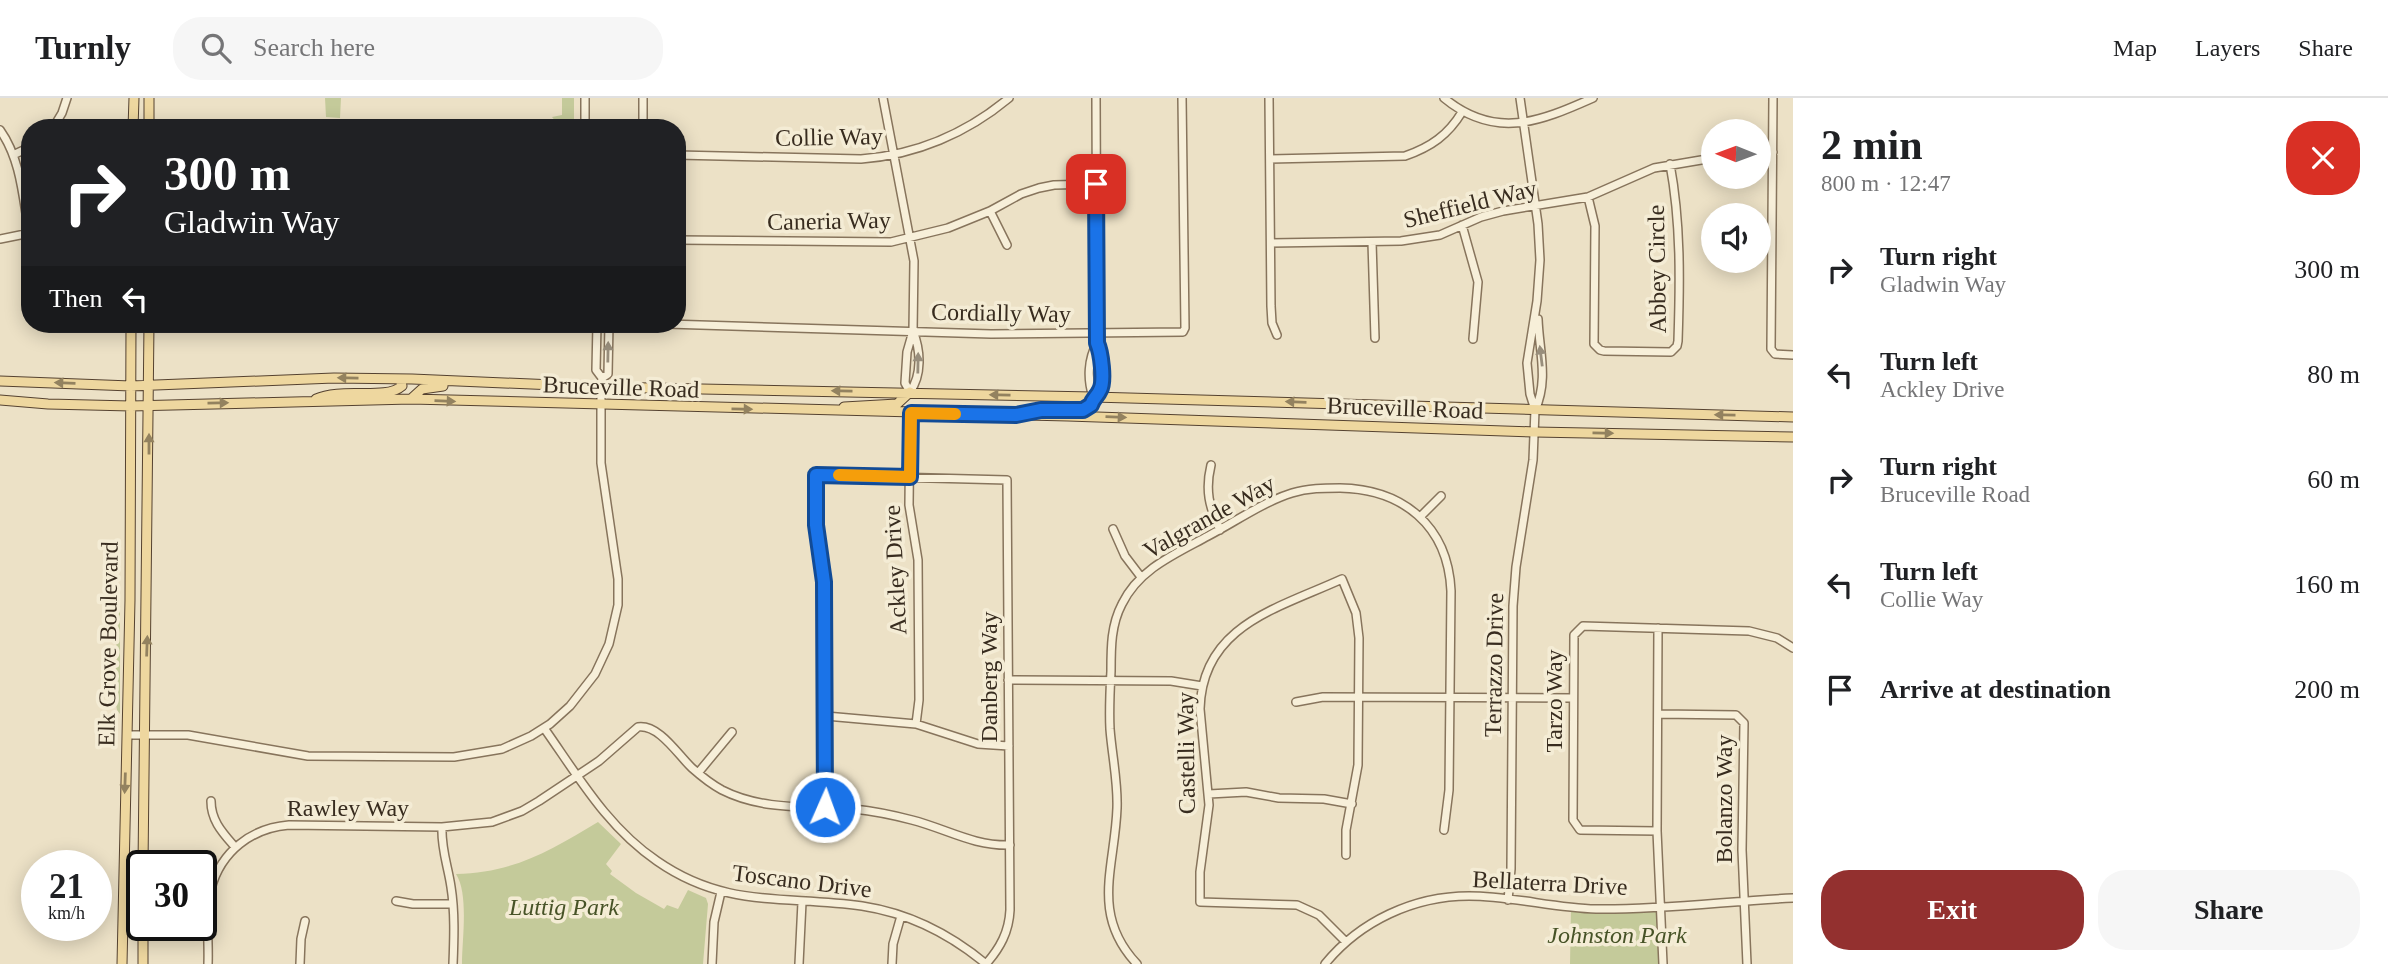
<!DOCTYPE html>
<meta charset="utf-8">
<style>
:root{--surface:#fff;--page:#f6f6f6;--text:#202124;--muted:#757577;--line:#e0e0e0;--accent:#93302f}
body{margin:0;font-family:"Times New Roman",serif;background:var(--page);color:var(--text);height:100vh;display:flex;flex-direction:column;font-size:26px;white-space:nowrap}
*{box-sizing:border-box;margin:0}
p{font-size:23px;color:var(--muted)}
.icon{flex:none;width:38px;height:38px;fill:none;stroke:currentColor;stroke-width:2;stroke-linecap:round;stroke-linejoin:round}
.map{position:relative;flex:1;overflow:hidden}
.panel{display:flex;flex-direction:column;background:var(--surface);width:595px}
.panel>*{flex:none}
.top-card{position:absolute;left:21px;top:21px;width:665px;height:214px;border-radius:28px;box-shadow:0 4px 18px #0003;background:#202124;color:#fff;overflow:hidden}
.needle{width:46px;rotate:271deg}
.controls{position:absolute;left:1701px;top:21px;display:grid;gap:14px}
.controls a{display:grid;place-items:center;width:70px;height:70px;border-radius:50%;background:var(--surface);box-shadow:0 4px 18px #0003;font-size:35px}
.speed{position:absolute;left:21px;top:752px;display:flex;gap:14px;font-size:35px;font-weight:700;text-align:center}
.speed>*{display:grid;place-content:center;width:91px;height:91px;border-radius:50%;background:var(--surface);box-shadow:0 4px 18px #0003;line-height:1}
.speed small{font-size:18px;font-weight:400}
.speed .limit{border:4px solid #111;border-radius:10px;background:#fff;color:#111}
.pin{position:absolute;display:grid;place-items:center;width:60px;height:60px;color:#fff;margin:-30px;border-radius:14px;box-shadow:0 4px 10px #0006}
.me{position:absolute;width:77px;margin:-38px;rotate:2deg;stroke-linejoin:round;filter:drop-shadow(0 0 5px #0008)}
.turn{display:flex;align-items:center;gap:24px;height:147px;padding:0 28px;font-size:32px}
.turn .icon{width:91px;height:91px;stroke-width:2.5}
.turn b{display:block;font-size:49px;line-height:60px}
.then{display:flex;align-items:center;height:66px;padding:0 28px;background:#0003;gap:14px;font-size:26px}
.round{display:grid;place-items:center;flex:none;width:74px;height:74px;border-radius:28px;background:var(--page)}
.summary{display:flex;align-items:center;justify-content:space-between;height:119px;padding:0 28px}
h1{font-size:42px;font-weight:700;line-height:52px}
.action{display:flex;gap:14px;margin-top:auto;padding:14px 28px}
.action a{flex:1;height:80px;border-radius:28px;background:var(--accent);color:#fff;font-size:28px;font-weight:700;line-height:80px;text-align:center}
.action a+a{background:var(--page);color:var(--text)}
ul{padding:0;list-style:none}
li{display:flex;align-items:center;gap:21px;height:105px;padding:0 28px}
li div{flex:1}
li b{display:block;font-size:26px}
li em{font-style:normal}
header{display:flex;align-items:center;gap:42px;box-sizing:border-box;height:98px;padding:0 35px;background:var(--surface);border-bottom:2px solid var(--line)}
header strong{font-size:33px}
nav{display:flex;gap:38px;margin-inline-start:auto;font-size:24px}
.search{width:490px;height:63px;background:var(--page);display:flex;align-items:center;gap:18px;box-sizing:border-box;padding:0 24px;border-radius:28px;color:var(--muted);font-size:26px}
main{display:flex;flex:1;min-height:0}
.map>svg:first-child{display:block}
</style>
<header>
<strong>Turnly</strong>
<div class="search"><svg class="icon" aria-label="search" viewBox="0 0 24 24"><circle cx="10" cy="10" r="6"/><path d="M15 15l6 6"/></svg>Search here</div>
<nav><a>Map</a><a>Layers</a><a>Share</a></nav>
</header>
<main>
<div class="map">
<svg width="1793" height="866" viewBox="0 0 1793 866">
<rect width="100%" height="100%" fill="#ece1c6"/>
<path fill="#c4ca9a" d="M 325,0 L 341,0 L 340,20 L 326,19 Z
M 562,0 L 574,0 L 574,22 L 558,26 L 552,19 L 562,17 Z
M 120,498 L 120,616 L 117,612 L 114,596 L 117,556 L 114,519 Z
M 598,724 L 621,746 L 606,766 L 612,773 L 610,776 L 636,795 L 664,811 L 667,807 L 678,811 L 688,792 L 706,800 L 708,806 L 703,866 L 462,866 C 462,842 469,796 456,776 C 513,775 550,753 598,724 Z
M 1661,807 L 1661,866 L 1570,866 L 1571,809 Z"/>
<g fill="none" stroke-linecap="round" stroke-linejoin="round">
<g stroke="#87745c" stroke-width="10">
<path id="minor" d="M 643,0 L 643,30
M 883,0 L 914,163 L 913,233 L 907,254 L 905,285 L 910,294
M 1096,0 L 1097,245 L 1102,259 L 1100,292 L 1093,299 C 1087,281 1088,261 1097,245
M 1269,0 L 1271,208 L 1272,225 L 1277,237
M 1444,0 C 1495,42 1539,24 1593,0
M 1773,0 L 1771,251 L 1775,256 L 1793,257
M 53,30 L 62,15 L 67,0
M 585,30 L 585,0
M 0,32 C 22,63 23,103 30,140
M 1759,54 L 1773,54
M 13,57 L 30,49
M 677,57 L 861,61 C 916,57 967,35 1009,0
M 1270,61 L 1405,58 C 1431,49 1448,37 1462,14
M 1588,99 L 1595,128 L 1594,246 L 1600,252 L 1604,253 L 1671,254 L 1677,248 L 1678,243 C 1680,184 1681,125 1670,66
M 990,113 L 1007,147
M 1462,127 L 1478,184 L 1473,241
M 0,141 L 30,135
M 677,142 L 891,144 L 948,130 L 990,113 L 1021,96 L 1039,90 L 1054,87 L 1096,86
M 1372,144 L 1375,240
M 1271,145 L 1401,143 L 1440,137 L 1481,119 L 1503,113 L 1588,99 L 1654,70 L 1713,60
M 597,226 L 596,272 L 602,280
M 668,226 L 991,236 L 1183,234 L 1185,230 L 1182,0
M 910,294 C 922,277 921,253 913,233
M 1535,312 C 1549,282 1539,252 1538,221
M 910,315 L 909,407 L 918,462 L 919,602 L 916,626
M 1211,367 C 1205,392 1209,409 1220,432
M 1420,419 L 1441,398
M 1113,431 L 1125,458 L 1141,479
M 1658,530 L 1657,733 L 1663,866
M 1008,582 L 1171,583 L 1202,588
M 1296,604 L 1323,599 L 1573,600
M 1659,616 L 1736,617 L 1744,625 L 1742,752 L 1747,866
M 826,618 L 916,626 L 978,646 L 1009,648
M 544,630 C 578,678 607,729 657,763 C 726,811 785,797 862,808 C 908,815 950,836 986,866
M 127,637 L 188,637 L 308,658 L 454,659 L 502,651 L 531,638 L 550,626 L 570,608 L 595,576 L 609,546 L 618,507 L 618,481 L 601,365 L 601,289 L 602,280 L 608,276 L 609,226
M 698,675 L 732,634
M 1209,696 L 1246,694 L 1279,700 L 1324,701 L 1352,706
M 211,703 C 211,723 223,735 235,749
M 825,709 L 824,484 L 816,427 L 816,377 L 1007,382 L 1010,812 C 1009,834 1000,850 986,866
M 442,729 C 441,751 448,768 451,789 C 455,814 454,841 453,866
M 1657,733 L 1580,732 L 1573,722 L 1574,537 L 1583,528 L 1749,533 L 1777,540 L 1793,550
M 1346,757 L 1346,732 L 1358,667 L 1359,540 L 1356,515 L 1342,481 C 1279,510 1202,527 1200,611 L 1209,707 L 1200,774 L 1200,804 L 1297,807 L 1319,817 L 1346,844
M 1508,802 L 1511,771 L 1513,508 L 1516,469 L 1533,362 L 1535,312 L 1530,296 L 1527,265 L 1537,203 L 1540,162 L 1538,126 L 1520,0
M 396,803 L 413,806 L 453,806
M 208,866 C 209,842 205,814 211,791 C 221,753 252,730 289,727 L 442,729 L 492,724 L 522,713 L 539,703 L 599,663 L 638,629 C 659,626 678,657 692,670 C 701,678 711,686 722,692 C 763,713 810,708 854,711 C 873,713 893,717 912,722 C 947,731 973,748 1010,747
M 300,866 L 301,841 L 305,823
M 712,866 L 714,824 L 721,794
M 799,866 L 802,804
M 892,866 L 893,846 L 901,818
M 1137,866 C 1090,816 1115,769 1117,710 C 1118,684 1112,657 1110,631 C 1109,612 1110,592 1111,573 C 1111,549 1111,527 1122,506 C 1139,471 1175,456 1208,438 C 1235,424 1263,404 1292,395 C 1308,390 1324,390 1340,390 C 1402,391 1448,427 1451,493 L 1449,692 L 1444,732
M 1325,866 C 1360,823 1414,798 1469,798 C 1512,798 1554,810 1596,811 C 1662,812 1728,803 1793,800"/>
</g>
<g stroke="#554230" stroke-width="11">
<path id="major" d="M 133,30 L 134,0
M 149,30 L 149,0
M 0,283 L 131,288 L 334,280 L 412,281 L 601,289 L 1093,299 L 1793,319
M 316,301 C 342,289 385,303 402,288 L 400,281
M 411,301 L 422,291 L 443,288
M 0,302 L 48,306 L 131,308 L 411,301 L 1068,318 L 1535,334 L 1793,339
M 844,309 L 897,306 L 910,294
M 1066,312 L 1083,312 L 1091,307 L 1093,299
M 143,768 L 149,226
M 143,828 L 143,866
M 122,866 L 130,502 L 131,226"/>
</g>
<use href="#minor" stroke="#f7efd9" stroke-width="7"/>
<use href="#major" stroke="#eed79f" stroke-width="9"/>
</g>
<defs><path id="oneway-solid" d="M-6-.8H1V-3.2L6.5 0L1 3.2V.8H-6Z" transform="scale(1.75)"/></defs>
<g fill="#988e7c">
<use href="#oneway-solid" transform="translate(608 254) rotate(-89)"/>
<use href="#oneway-solid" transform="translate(1541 258) rotate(-97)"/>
<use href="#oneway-solid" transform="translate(918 265) rotate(-89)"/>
</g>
<g fill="#93825f">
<use href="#oneway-solid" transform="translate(348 280) rotate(-179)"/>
<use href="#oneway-solid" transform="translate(65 285) rotate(-178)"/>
<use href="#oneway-solid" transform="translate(842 293) rotate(-179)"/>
<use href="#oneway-solid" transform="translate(1000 297) rotate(-179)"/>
<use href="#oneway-solid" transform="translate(445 303) rotate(2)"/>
<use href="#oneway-solid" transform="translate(1296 304) rotate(-178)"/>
<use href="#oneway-solid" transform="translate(218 305) rotate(-1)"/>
<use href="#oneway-solid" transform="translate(742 311) rotate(1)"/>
<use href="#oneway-solid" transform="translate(1725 317) rotate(-179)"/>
<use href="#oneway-solid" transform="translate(1116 319) rotate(2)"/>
<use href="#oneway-solid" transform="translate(1603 335) rotate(1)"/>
<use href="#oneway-solid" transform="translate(149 346) rotate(-90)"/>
<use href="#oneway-solid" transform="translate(147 548) rotate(-88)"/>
<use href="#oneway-solid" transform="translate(125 685) rotate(92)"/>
</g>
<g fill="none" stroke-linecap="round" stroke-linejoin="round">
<g stroke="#114b97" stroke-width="18">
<path id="route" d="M 825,709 L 824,484 L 816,427 L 816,377 L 910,379 L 911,315 L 1016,317 L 1041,312 L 1083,312 L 1091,307 C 1093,300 1097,299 1100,292 C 1105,283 1101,254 1097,245 L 1096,86"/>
</g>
<use href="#route" stroke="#1a73e8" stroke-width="12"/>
<path stroke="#f59e0b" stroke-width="12" d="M 839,377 L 910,379 L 911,315 L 955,316"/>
</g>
<g text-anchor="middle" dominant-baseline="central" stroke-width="7" stroke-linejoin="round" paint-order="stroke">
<g font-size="24" fill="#382c1f" stroke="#f4ecd5">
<text transform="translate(829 39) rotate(-1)">Collie Way</text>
<text transform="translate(1470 106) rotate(-14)">Sheffield Way</text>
<text transform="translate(829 123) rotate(-1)">Caneria Way</text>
<text transform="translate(1657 171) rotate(-91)">Abbey Circle</text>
<text transform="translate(1001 215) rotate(1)">Cordially Way</text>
<text transform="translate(621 289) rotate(2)">Bruceville Road</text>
<text transform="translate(1405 310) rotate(2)">Bruceville Road</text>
<text transform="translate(1209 419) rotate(-29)">Valgrande Way</text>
<text transform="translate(895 472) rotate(-93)">Ackley Drive</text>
<text transform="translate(108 546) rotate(-89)">Elk Grove Boulevard</text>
<text transform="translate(1494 567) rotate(-89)">Terrazzo Drive</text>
<text transform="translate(989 579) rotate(-90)">Danberg Way</text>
<text transform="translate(1554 603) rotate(-90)">Tarzo Way</text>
<text transform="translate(1186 655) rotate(-91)">Castelli Way</text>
<text transform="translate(1724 701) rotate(-90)">Bolanzo Way</text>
<text x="348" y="710">Rawley Way</text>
<text transform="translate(802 783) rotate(7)">Toscano Drive</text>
<text transform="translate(1550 785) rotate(3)">Bellaterra Drive</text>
</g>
<g font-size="24" font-style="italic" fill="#475327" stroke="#f4ecd5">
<text x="564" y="809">Luttig Park</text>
<text x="1617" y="837">Johnston Park</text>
</g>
</g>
</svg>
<div class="controls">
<a><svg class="needle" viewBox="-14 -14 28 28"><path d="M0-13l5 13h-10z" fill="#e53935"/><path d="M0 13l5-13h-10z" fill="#757577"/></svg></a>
<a><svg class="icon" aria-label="sound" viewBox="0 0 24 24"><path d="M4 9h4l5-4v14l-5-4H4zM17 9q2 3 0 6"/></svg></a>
</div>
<div class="speed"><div>21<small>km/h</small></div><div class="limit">30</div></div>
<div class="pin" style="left:1096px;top:86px;background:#d93025"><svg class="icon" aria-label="arrive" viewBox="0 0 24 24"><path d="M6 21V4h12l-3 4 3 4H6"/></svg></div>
<svg class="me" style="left:825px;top:709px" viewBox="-20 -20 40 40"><circle r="17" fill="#1a73e8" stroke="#fff" stroke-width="3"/><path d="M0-11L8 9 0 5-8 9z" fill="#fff"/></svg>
<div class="top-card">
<div class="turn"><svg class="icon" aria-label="right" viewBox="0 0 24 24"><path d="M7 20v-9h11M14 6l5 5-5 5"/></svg><div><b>300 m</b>Gladwin Way</div></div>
<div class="then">Then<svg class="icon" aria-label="left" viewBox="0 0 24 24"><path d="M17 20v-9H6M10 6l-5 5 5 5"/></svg></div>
</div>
</div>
<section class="panel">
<div class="summary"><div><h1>2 min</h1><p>800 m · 12:47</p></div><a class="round" style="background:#d93025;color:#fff"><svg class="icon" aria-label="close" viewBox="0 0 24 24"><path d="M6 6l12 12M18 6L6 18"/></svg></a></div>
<ul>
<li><svg class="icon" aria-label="right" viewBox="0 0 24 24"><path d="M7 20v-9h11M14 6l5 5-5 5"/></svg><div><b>Turn right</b><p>Gladwin Way</p></div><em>300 m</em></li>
<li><svg class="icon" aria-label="left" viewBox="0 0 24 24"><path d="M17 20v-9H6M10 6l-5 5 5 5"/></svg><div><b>Turn left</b><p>Ackley Drive</p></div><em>80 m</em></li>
<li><svg class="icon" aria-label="right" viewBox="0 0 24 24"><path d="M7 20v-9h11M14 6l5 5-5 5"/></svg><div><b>Turn right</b><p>Bruceville Road</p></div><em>60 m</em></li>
<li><svg class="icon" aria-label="left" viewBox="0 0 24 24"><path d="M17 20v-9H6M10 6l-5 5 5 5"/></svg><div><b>Turn left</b><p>Collie Way</p></div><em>160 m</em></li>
<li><svg class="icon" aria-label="arrive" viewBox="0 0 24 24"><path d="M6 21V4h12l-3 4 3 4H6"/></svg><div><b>Arrive at destination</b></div><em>200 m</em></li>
</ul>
<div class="action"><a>Exit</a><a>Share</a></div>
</section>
</main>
